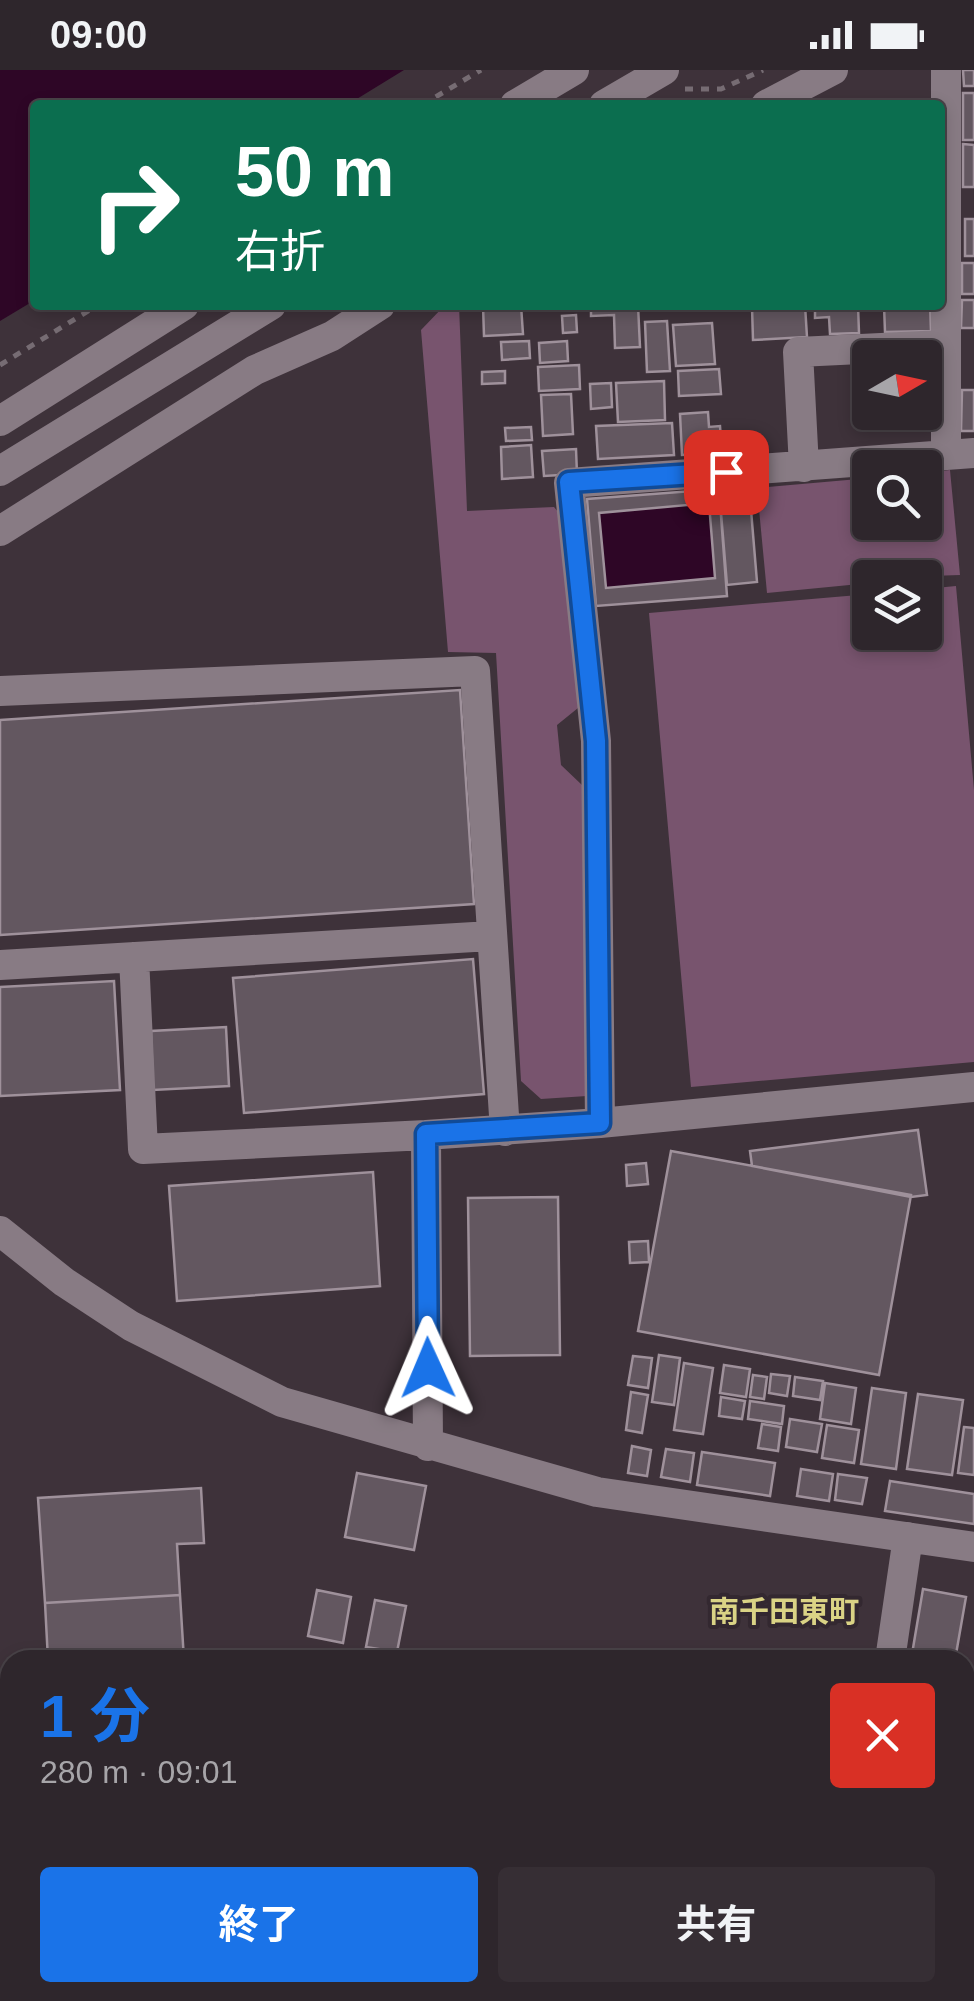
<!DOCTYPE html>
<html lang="ja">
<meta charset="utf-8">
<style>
:root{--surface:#2e262c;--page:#362e34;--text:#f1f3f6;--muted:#a7a5a9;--line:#494348;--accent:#1a73e8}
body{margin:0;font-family:Helvetica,"Noto Sans JP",sans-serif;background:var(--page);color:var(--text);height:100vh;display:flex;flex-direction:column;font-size:38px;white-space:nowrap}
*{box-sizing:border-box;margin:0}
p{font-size:32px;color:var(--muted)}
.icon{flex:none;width:55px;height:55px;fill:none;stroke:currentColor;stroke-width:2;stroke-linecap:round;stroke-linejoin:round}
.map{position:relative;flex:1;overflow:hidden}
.panel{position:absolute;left:0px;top:1580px;width:975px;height:352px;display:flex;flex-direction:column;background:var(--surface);border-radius:30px 30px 0 0;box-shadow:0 5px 15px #0003,0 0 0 2px var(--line)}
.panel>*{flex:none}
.guide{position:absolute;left:30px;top:30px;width:915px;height:210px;border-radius:10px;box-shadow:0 5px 15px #0003,0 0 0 2px var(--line);background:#0b6e4f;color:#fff;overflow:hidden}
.needle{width:65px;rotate:81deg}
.buttons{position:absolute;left:852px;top:270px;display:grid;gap:20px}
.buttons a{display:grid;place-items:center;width:90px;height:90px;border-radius:10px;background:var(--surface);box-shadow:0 5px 15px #0003,0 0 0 2px var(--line);font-size:50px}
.pin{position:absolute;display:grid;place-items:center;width:85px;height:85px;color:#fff;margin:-42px;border-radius:20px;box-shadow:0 5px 15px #0006}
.me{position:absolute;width:110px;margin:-55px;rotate:359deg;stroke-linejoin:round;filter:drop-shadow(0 0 8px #0008)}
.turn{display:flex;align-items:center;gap:35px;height:210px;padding:0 40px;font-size:45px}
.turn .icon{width:130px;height:130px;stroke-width:2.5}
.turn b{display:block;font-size:70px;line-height:85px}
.round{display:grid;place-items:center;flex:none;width:105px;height:105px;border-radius:10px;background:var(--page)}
.overview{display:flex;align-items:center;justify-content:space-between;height:170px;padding:0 40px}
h1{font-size:60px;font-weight:700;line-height:75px;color:var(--accent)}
.button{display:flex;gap:20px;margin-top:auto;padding:20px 40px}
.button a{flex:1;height:115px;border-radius:10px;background:var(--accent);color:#fff;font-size:40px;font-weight:700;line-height:115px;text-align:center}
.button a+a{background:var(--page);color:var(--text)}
.status{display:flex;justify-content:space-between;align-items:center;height:70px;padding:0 50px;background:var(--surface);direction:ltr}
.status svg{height:28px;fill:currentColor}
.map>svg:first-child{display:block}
</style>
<div class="status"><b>09:00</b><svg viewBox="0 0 49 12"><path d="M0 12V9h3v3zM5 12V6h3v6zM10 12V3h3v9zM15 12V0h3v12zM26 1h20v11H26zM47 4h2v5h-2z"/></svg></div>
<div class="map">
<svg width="974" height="1931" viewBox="0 0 974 1931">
<rect width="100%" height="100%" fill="#3e323a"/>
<path fill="#78546e" d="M 445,235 L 459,235 L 467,441 L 554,437 L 563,448 L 578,638 L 557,655 L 561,695 L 582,715 L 587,1026 L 541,1029 L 521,1011 L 496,583 L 448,582 L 421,260 Z
M 950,400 L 960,505 L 870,508 L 870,513 L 767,523 L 757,418 L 870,408 L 870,452 L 925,452 L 925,403 Z
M 956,516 L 974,720 L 974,992 L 691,1017 L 649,543 L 870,524 L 870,562 L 925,562 L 925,519 Z"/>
<path fill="#2e0626" d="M 0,0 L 404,0 L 347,35 L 35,35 L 35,230 L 0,251 Z
M 709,433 L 715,508 L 606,518 L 599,443 Z
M 84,1923 L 235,1923 L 239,1931 L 84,1931 Z"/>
<path fill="#635760" stroke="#9f919b" stroke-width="2.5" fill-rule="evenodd" d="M 963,0 L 974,0 L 974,16 L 964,16 Z
M 963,23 L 974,23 L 974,70 L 963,70 Z
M 963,74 L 974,75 L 974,117 L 963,117 Z
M 965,149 L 974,149 L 974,186 L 965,186 Z
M 962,193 L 974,193 L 974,224 L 962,224 Z
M 962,230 L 974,230 L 974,258 L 961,258 Z
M 483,235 L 521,235 L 523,264 L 484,266 Z
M 591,235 L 638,235 L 640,277 L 615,278 L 614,245 L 591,246 Z
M 805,235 L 807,267 L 753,270 L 752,237 Z
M 815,235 L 858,235 L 859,263 L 830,264 L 829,247 L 815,248 Z
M 884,235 L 930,235 L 931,261 L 885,262 Z
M 576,245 L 577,262 L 563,263 L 562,246 Z
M 667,251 L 670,301 L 647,302 L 645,252 Z
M 712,253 L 715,294 L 676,296 L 673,255 Z
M 529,271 L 530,288 L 502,290 L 501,272 Z
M 567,271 L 568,291 L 540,293 L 539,273 Z
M 579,295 L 580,319 L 539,321 L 538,297 Z
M 719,299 L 721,324 L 679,326 L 678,301 Z
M 505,301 L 505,313 L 482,314 L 482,302 Z
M 664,311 L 665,350 L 618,352 L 616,313 Z
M 611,313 L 612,337 L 591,339 L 590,314 Z
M 962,320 L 974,320 L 974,361 L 961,361 Z
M 571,324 L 573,364 L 543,366 L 541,325 Z
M 708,342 L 709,357 L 720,356 L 722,383 L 682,385 L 680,344 Z
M 878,342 L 920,342 L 920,357 L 879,359 Z
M 672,353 L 674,385 L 598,389 L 596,356 Z
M 531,357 L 532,370 L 506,371 L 505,358 Z
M 531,375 L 533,407 L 502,409 L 501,377 Z
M 576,379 L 577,404 L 544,406 L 542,381 Z
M 749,416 L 757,512 L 727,515 L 719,419 Z
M 719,419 L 727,526 L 596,536 L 587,429 ZM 709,433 L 715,508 L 606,518 L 599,443 Z
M 460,620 L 474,834 L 0,865 L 0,650 Z
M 473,889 L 484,1024 L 244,1043 L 233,908 Z
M 114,911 L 120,1020 L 0,1026 L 0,917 Z
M 226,957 L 229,1016 L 153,1020 L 151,961 Z
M 918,1060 L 927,1125 L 911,1127 L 752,1096 L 750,1081 Z
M 671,1081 L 911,1125 L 879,1305 L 638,1261 Z
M 646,1093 L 648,1114 L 627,1116 L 626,1095 Z
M 373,1102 L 380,1216 L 177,1231 L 169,1116 Z
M 558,1127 L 560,1285 L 470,1286 L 468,1128 Z
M 648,1171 L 649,1192 L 630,1193 L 629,1172 Z
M 659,1285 L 680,1288 L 674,1335 L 652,1332 Z
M 633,1286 L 652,1288 L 648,1318 L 628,1315 Z
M 684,1293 L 713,1298 L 703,1364 L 674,1360 Z
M 724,1295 L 750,1299 L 746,1327 L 720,1323 Z
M 771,1304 L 790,1306 L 787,1326 L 769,1323 Z
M 753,1305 L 767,1307 L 764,1329 L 750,1327 Z
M 795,1307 L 823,1311 L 820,1330 L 793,1326 Z
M 825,1313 L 856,1318 L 851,1354 L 820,1349 Z
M 872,1318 L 906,1323 L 896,1399 L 861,1394 Z
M 631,1322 L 648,1325 L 642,1363 L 626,1360 Z
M 918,1324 L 963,1330 L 952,1405 L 907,1399 Z
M 721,1327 L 745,1331 L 742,1349 L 719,1346 Z
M 750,1331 L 784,1336 L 782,1354 L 748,1349 Z
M 790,1349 L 822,1354 L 817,1382 L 786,1377 Z
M 762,1354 L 781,1357 L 778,1381 L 758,1378 Z
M 827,1355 L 859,1360 L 854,1393 L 822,1388 Z
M 964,1357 L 974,1358 L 974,1405 L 958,1403 Z
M 632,1376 L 651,1380 L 647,1406 L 628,1403 Z
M 666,1379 L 694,1383 L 690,1412 L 661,1407 Z
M 702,1382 L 775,1393 L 770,1426 L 697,1415 Z
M 801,1399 L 833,1404 L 829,1431 L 797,1426 Z
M 357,1403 L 426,1416 L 414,1480 L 345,1467 Z
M 838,1404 L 867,1408 L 862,1434 L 835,1430 Z
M 890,1411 L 974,1424 L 974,1454 L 885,1441 Z
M 201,1418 L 204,1473 L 177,1474 L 180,1525 L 45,1533 L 38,1428 Z
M 923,1519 L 966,1527 L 955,1590 L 911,1590 Z
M 317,1520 L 351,1527 L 343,1573 L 308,1566 Z
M 180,1525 L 184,1590 L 48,1590 L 45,1533 Z
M 375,1530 L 406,1536 L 397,1582 L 366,1577 Z"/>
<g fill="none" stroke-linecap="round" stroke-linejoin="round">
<path stroke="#766c73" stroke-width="5" stroke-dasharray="8 8" stroke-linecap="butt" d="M 685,19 L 721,19 L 763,0
M 422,35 L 481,0
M 0,295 L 98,235"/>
<path stroke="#887b84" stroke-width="30" d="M 515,35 L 574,0
M 604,35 L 664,0
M 766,35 L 833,0
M 0,351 L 184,235
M 946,385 L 946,0
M 804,397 L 798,282 L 944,275
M 0,401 L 271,235
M 0,461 L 255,300 L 332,266 L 380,235
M 0,621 L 475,601 L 505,1061
M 134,887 L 143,1079 L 426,1065
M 0,895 L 491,866
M 600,1053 L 596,671 L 569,413 L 974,383
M 0,1161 L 64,1212 L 131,1256 L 282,1332 L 597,1422 L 974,1477
M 428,1376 L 426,1065 L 600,1053 L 974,1017
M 890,1590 L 908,1467
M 840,1931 L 841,1922
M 877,1931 L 974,1926"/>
</g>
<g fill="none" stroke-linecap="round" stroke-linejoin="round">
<g stroke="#114b97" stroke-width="25">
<path id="route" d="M 428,1298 L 426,1064 L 600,1053 L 596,671 L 569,412 L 726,402"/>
</g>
<use href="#route" stroke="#1a73e8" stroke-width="18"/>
</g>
<g text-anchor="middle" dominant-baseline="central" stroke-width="8" stroke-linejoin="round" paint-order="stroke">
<g font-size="30" font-weight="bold" fill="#dad385" stroke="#332830">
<text x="784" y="1541">南千田東町</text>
</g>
</g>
</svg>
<div class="buttons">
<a><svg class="needle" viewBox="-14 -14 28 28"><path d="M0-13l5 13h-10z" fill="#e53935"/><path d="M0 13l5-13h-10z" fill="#a7a5a9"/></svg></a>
<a><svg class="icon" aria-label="search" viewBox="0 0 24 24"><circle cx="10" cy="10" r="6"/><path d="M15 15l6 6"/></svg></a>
<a><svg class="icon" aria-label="layers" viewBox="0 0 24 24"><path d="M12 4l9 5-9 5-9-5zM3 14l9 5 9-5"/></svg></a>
</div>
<div class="pin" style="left:726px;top:402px;background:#d93025"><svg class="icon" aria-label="arrive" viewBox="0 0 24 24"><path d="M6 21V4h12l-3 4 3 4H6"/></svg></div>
<svg class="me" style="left:428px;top:1298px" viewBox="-20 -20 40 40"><path d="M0-17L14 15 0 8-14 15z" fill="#1a73e8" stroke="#fff" stroke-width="4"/></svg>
<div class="guide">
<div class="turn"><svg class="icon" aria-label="right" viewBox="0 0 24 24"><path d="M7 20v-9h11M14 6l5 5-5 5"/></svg><div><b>50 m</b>右折</div></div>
</div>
<section class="panel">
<div class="overview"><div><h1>1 分</h1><p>280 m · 09:01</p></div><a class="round" style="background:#d93025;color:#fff"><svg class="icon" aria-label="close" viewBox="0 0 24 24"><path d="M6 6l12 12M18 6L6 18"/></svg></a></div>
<div class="button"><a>終了</a><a>共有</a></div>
</section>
</div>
